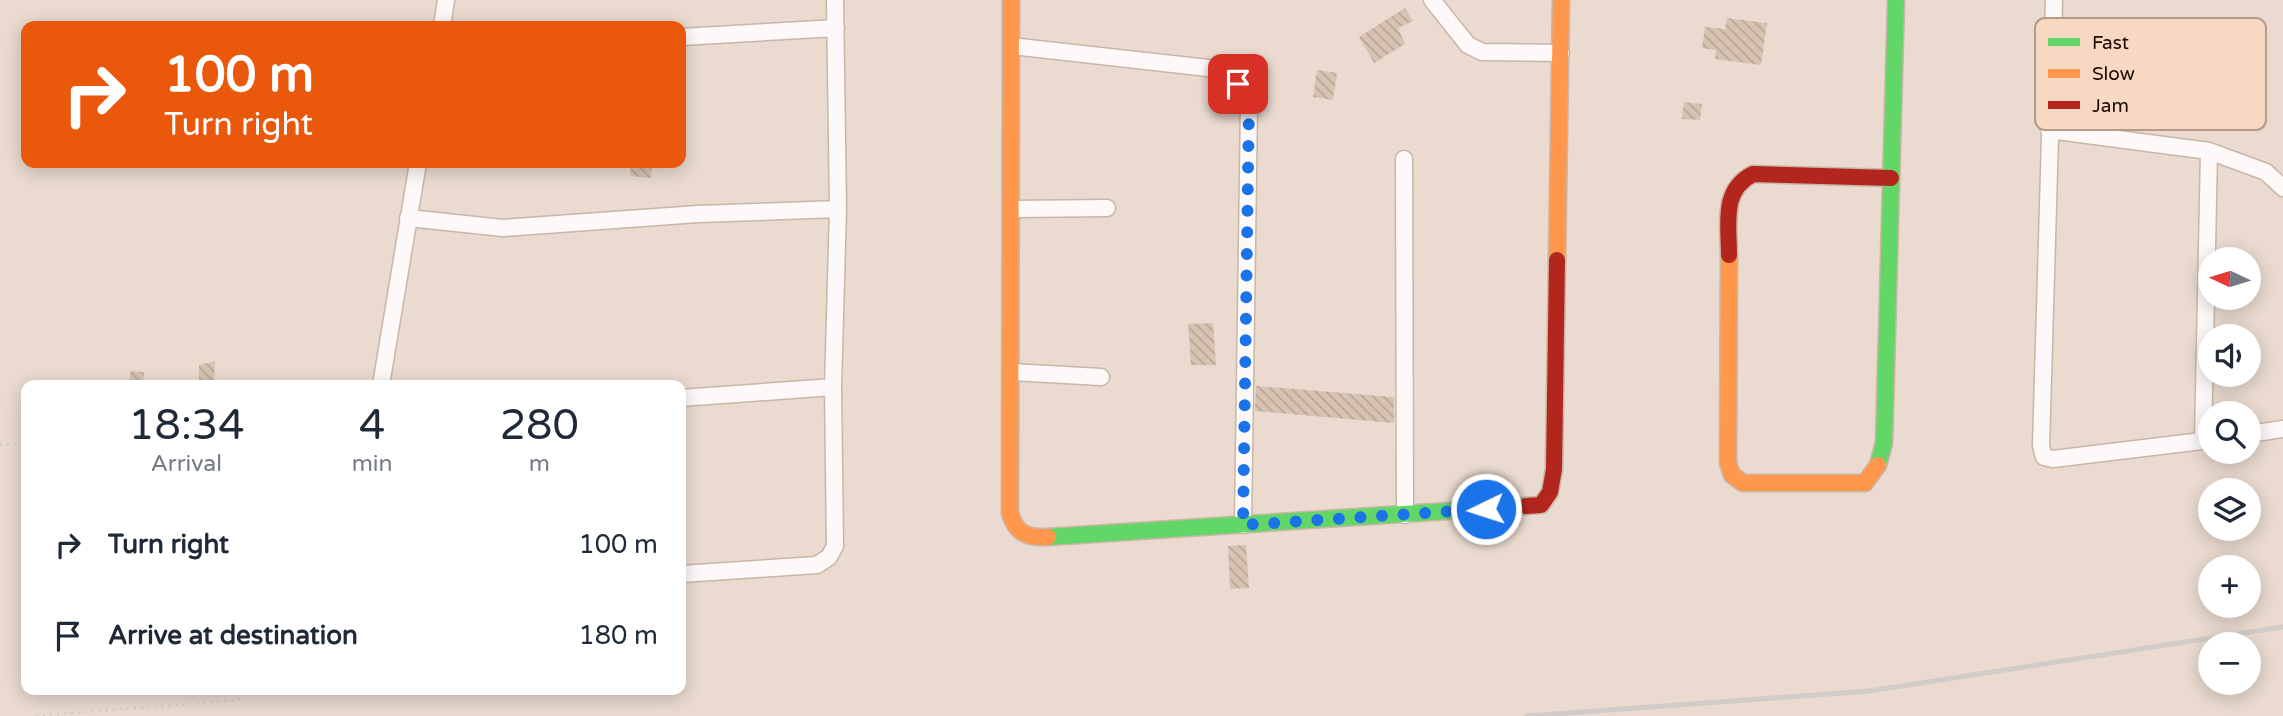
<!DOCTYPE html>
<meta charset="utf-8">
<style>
:root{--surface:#fff;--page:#f2f2f3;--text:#1f2937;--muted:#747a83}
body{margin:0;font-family:"Varela Round",sans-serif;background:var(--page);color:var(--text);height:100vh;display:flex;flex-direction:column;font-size:26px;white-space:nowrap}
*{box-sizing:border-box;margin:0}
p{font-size:23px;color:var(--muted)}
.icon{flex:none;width:38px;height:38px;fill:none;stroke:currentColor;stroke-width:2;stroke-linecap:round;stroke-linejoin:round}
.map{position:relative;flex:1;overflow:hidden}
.details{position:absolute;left:21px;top:380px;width:665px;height:315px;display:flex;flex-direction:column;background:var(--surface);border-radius:14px;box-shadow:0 4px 18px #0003}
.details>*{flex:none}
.hud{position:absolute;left:21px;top:21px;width:665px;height:147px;border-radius:14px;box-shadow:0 4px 18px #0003;background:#ea580c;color:#fff;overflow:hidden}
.needle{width:46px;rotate:274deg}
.buttons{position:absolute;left:2198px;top:247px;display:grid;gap:14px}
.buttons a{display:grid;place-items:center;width:63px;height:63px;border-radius:50%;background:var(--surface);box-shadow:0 4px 18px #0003;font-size:35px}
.pin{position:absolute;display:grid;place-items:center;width:60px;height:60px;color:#fff;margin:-30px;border-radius:14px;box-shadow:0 4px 10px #0006}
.me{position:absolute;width:77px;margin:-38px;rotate:266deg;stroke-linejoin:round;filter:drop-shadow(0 0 5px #0008)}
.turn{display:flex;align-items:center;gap:24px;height:147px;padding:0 28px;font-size:32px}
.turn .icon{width:91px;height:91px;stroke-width:2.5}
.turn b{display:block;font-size:49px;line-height:60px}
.eta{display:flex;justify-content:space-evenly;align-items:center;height:119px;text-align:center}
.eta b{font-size:42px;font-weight:600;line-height:49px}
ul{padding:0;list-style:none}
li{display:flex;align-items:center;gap:21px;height:91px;padding:0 28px}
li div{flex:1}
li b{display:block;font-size:26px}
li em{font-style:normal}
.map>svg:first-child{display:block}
</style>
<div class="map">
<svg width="2283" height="716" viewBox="0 0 2283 716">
<defs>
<pattern id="building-back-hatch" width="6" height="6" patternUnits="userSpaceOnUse" patternTransform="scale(1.75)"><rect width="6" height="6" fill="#d8c3b3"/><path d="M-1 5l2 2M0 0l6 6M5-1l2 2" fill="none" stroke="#b9a698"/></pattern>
</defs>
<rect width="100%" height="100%" fill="#eadacf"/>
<path fill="url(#building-back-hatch)" d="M 1405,8 L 1413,21 L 1398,28 L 1405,44 L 1374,63 L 1359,37 Z
M 1727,18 L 1767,23 L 1761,65 L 1715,59 L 1716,50 L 1702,48 L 1705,27 L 1725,29 Z
M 1317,70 L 1337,73 L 1333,100 L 1313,97 Z
M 1684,102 L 1702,104 L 1700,120 L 1682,119 Z
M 631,163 L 652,163 L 651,178 L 630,176 Z
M 1213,323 L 1216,365 L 1191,365 L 1188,324 Z
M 215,361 L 214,385 L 199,385 L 199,365 Z
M 131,371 L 144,372 L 143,385 L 129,383 Z
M 1256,386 L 1394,397 L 1394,423 L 1255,411 Z
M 1246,545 L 1249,588 L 1230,589 L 1228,546 Z"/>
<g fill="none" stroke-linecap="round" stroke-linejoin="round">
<g stroke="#cab6a6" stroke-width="19">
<path id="street" d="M 1432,0 L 1468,45 L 1482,52 L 1561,53
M 2054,0 L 2041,446 L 2044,457 L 2053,459 L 2210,440
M 442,26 L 446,0
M 681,37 L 836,28
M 1012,46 L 1217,69 C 1233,77 1242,87 1249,104 L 1243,525
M 2049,130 L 2209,151 L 2266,172 L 2283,188
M 1404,159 L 1405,515
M 1011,209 L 1107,208
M 408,218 L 503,228 L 698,214 L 838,209
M 1011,372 L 1101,377
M 381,385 L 418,163
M 681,398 L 833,387
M 2249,434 L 2283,429
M 2203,441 L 2209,151
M 681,574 L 817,565 L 829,557 L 835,546 L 833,387 L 838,209 L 835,0"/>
</g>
<g stroke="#cab6a6" stroke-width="19">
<path id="fast" d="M 1878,465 L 1884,443 L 1896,0
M 1048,537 L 1526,506"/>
</g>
<g stroke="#cab6a6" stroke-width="19">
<path id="slow" d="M 1011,0 L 1010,513 C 1016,534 1028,538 1048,537
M 1729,255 L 1728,463 L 1732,475 L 1743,483 L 1865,483 L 1878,465
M 1557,260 L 1561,0"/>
</g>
<g stroke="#cab6a6" stroke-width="19">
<path id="jam" d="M 1729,255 C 1729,224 1721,190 1753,174 L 1891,178
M 1526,506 L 1541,505 L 1550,492 L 1554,469 L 1557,260"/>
</g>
<path stroke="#d2ccc9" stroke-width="2.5" stroke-dasharray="2 5" stroke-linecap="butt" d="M 0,445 L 26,443
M 36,716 L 237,700 L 248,690"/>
<use href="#street" stroke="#fcf9f8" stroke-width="16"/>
<use href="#fast" stroke="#63d668" stroke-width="16"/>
<use href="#slow" stroke="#ff974d" stroke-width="16"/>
<use href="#jam" stroke="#b3261e" stroke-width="16"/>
<path stroke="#d1ccc8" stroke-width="5" d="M 1527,716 L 1869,691 L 2283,627"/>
</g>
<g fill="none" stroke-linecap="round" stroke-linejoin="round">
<path stroke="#1a73e8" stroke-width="12" stroke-dasharray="0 21.6" d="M 1238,84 L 1249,104 L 1243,525 L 1486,509"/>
</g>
<rect x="2035" y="18" width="231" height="112" rx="10" fill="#f6d8c3" stroke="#b59a88" stroke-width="2"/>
<rect x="2048" y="38" width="32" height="8" fill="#63d668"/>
<rect x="2048" y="69" width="32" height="9" fill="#ff974d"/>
<rect x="2048" y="101" width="32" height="8" fill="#b3261e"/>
<g font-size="19" fill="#1c0900">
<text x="2092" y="49">Fast</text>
<text x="2092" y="80">Slow</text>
<text x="2092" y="112">Jam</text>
</g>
</svg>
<div class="buttons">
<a><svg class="needle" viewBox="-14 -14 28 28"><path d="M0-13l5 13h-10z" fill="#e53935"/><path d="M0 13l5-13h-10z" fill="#747a83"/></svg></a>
<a><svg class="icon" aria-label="sound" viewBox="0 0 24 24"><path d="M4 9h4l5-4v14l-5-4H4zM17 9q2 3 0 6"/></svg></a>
<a><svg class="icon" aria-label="search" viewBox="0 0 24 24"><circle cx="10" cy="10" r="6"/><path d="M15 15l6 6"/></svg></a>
<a><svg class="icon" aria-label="layers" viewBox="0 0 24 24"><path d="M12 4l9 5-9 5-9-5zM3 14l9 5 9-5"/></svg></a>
<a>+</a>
<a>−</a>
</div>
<div class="pin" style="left:1238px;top:84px;background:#d93025"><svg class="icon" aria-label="arrive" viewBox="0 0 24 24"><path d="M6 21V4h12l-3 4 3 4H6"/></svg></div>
<svg class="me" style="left:1486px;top:509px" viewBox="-20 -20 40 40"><circle r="17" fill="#1a73e8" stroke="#fff" stroke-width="3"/><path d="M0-11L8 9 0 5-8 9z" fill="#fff"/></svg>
<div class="hud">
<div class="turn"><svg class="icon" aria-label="right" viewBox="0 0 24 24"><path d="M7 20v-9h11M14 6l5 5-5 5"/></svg><div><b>100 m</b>Turn right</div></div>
</div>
<section class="details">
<div class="eta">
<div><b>18:34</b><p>Arrival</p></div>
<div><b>4</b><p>min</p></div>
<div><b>280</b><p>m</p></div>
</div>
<ul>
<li><svg class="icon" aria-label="right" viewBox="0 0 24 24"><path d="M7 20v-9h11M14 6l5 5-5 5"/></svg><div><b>Turn right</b></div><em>100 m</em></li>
<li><svg class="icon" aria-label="arrive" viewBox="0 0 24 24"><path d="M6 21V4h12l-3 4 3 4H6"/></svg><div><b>Arrive at destination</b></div><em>180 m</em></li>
</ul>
</section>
</div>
